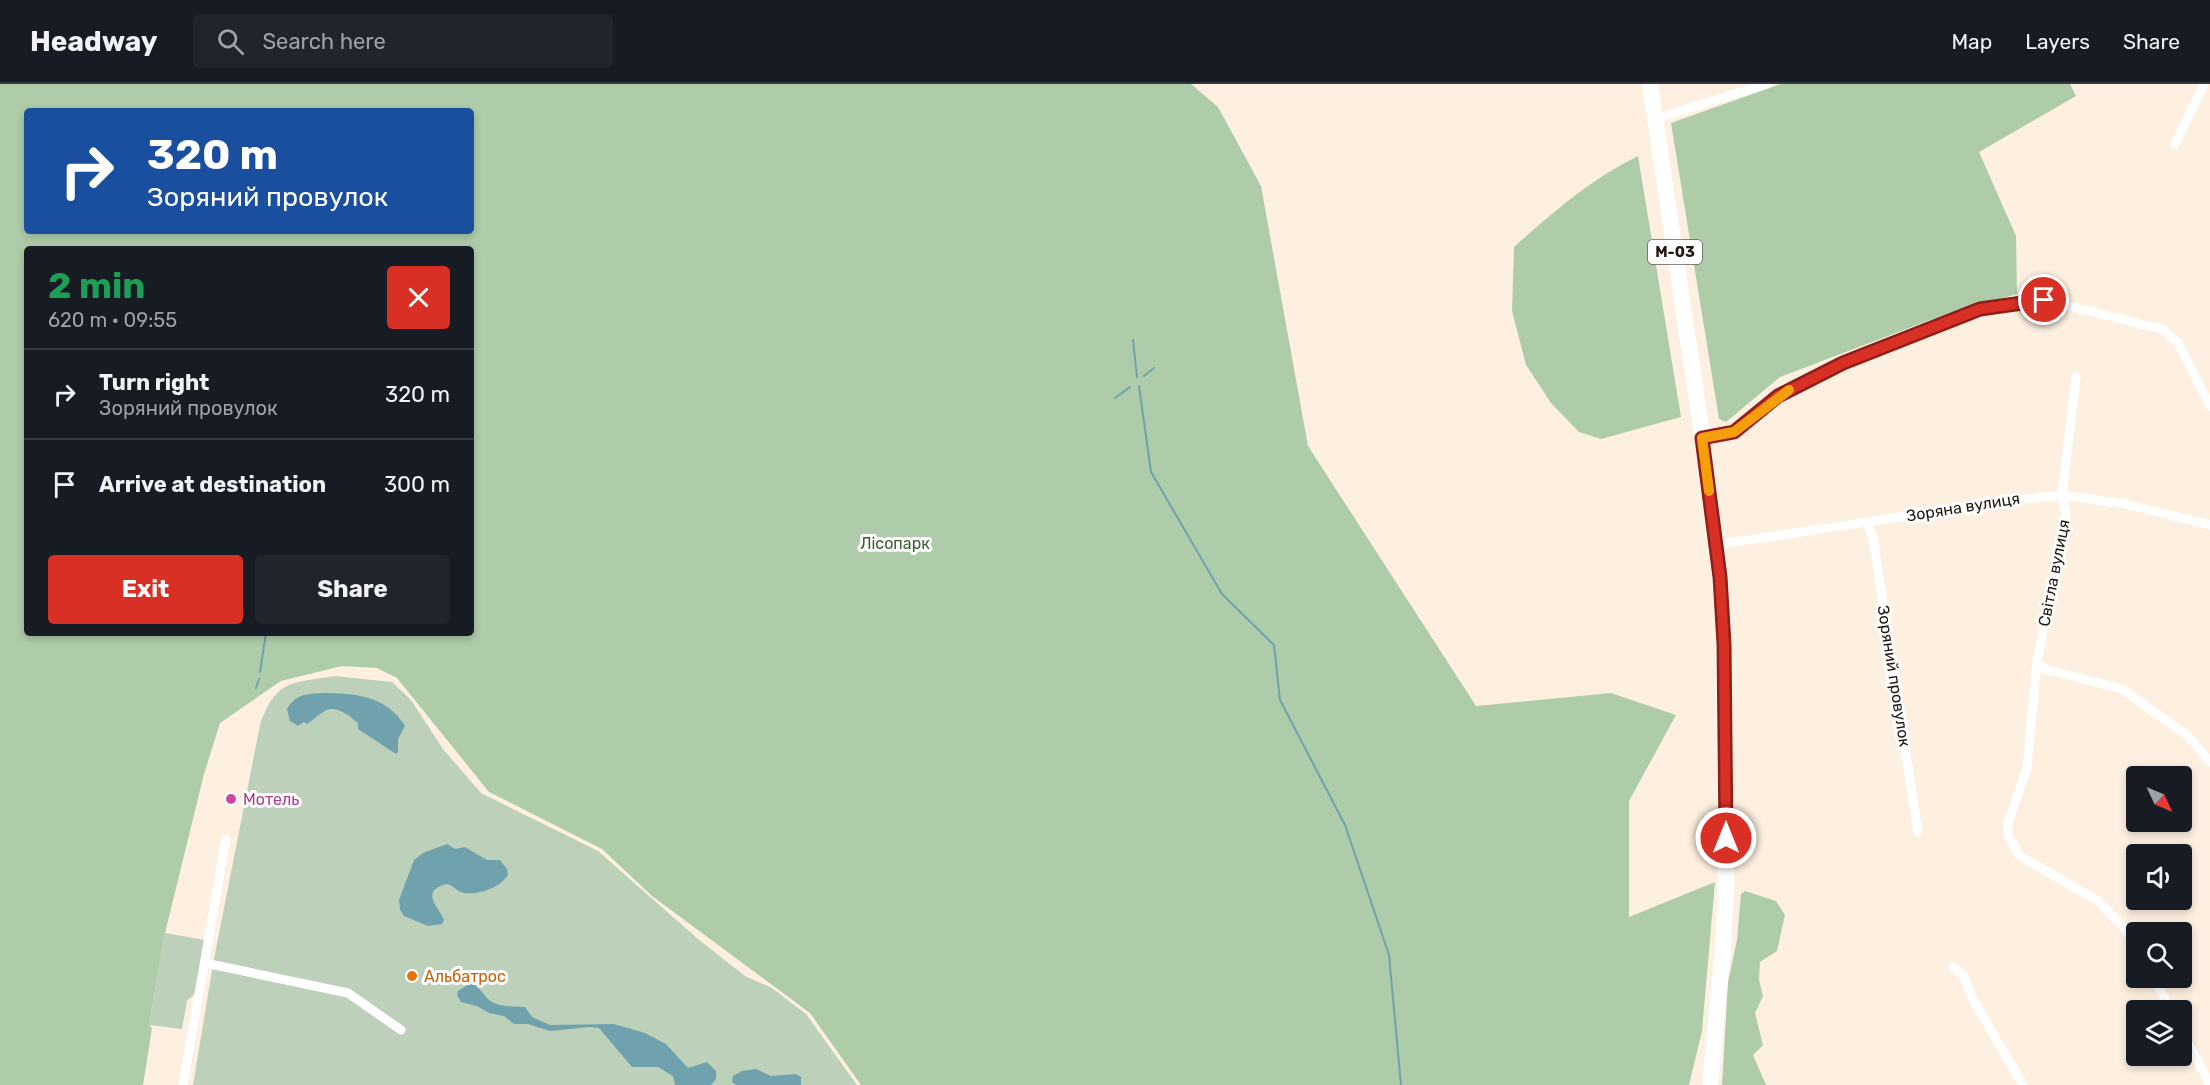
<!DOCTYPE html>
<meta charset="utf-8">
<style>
:root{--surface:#171b24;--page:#20242c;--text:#f1f3f6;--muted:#9ea1a6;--line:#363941;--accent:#d93025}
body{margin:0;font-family:Rubik,sans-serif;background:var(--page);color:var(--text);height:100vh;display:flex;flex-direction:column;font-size:22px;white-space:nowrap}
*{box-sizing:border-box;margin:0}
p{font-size:20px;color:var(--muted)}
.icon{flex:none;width:33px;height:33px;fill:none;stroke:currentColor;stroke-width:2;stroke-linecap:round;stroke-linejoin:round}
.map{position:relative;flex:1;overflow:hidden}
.details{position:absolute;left:24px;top:162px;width:450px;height:390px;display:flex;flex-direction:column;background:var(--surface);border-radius:6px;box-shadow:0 3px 9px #0003}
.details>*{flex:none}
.hud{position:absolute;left:24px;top:24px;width:450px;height:126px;border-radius:6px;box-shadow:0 3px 9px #0003;background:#1a4fa0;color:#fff;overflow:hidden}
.needle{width:39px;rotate:134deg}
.controls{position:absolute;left:2126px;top:682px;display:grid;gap:12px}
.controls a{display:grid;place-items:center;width:66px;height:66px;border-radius:6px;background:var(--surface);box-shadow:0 3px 9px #0003;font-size:30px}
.pin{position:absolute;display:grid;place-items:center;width:51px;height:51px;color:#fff;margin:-26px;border:3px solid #fff;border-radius:50%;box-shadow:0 2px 6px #0007}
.me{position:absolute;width:66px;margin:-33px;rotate:0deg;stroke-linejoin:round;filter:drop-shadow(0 0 4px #0008)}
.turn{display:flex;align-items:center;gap:21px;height:126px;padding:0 24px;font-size:27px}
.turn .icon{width:78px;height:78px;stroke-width:2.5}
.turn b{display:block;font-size:42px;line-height:51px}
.round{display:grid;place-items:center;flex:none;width:63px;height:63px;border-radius:6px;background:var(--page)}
.summary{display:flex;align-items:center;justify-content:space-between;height:102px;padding:0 24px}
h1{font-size:36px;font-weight:700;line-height:45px;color:#1e9e55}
.button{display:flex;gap:12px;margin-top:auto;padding:12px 24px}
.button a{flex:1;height:69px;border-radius:6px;background:var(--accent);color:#fff;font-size:24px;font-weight:700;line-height:69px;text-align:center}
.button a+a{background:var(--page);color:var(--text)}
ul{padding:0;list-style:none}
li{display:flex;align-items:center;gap:18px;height:90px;padding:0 24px;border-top:2px solid var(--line)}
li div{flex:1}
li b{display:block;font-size:22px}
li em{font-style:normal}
header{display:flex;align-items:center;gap:36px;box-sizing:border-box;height:84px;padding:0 30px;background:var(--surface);border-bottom:2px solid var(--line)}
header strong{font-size:28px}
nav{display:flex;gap:33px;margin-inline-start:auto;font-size:21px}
.search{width:420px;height:54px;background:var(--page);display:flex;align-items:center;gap:15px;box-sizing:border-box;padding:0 21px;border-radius:6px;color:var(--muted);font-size:22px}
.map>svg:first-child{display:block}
</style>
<header>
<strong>Headway</strong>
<div class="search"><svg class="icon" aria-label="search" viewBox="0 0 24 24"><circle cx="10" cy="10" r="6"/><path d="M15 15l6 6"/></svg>Search here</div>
<nav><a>Map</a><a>Layers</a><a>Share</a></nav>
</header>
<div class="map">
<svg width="2210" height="1001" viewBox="0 0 2210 1001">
<rect width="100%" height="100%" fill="#fdf0e1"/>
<path fill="#bdd0ba" d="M 335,592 L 392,598 L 411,616 L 443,665 L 481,709 L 598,767 L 698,855 L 745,892 L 772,904 L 806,930 L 857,1001 L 193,1001 L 214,875 L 260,641 C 276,595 292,599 335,592 Z
M 165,849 L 205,856 L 196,909 L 187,917 L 182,945 L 149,941 Z"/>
<path fill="#afccaa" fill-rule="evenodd" d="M 0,0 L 1191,0 L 1218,23 L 1261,102 L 1308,362 L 1476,622 L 1611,609 L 1676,631 L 1629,717 L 1629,833 L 1715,798 L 1702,947 L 1689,1001 L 861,1001 L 810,929 L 652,812 L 602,765 L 489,708 L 397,594 L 377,584 L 342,582 L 281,597 L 220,639 L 204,690 L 165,849 L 149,941 L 152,944 L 143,1001 L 0,1001 ZM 27,27 L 471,27 L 471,147 L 27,147 ZM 27,165 L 471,165 L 471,549 L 27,549 Z
M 1781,0 L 2070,0 L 2076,12 L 1979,68 L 2016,152 L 2017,210 L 1930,236 L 1780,293 L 1726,338 L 1719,335 L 1671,39 Z
M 1638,72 L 1681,333 L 1601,355 L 1579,348 L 1551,319 L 1526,281 L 1512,227 L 1514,163 C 1552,129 1591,95 1638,72 Z
M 1745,807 L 1776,817 L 1785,831 L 1777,867 L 1760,878 L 1759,896 L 1763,912 L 1755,929 L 1763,961 L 1753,971 L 1766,1001 L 1722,1001 L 1728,898 L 1737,856 L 1741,810 Z"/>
<path fill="#70a2ae" d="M 323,609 C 355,609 387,612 405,642 L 398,655 L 398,668 L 396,670 L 358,645 L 358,639 C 354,637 351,632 346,630 C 328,618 322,630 307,640 L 304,638 L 298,642 L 290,637 L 287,625 C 296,610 306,610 323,609 Z
M 447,760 L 455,765 L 465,763 L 487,776 L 500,776 L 507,785 L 508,791 C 500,804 478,811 464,809 C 458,808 454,802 447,800 C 418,807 440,824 444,836 L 442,840 L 428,842 L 404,832 L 400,826 L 399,816 L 414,776 L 423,769 Z
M 471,899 C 481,902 483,913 492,918 C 504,924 514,922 525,923 L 532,933 L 550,941 L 614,940 L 645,949 L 666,960 L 688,984 L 707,978 L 716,987 L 716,995 L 711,1001 L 675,1001 L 673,992 L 658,983 L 632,983 L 599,944 L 590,943 L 550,947 L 528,940 L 514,940 L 504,932 L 489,929 L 477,922 L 461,918 L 457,911 L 458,907 Z
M 756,985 L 771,992 L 796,990 L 801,993 L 801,1001 L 736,1001 L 732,998 L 733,992 L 742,987 Z"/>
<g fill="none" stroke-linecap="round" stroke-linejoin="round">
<path stroke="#70a2ae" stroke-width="2" d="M 1133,256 L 1137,293
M 1144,292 L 1154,284
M 1139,302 L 1151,388 L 1222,510 L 1274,561 L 1280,616 L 1345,741 L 1389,871 L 1401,1001
M 1115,314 L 1130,303
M 260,588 L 266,549
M 256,604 L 259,595"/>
<path stroke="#fff" stroke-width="9" d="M 1655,35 L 1767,0
M 2175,60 L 2204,0
M 2076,293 L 2062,411 L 2066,428 L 2065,442 L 2037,577 L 2027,684 L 2008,739 L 2008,751 L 2020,772 L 2098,817 L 2123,843 L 2136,862
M 1702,354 L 1734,348 L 1778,312 L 1830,284 L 1981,225 L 2044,216 L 2162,245 L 2178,259 L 2210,322
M 1867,438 L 1873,454 L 1918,748
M 1715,461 L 2006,417 L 2062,411 L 2125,420 L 2210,441
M 2037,577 L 2045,585 L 2122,605 L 2189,653 L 2210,678
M 205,879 L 348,909 L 401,946
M 1953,883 L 1964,892 L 1971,912 L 2023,1001
M 2154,894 L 2171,927
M 2181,946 L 2210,1000
M 183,1001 L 226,755"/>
<path stroke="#fff" stroke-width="16" d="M 1650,0 L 1700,337 L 1720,493 L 1724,560 L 1726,799 L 1723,865 L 1710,1001"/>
</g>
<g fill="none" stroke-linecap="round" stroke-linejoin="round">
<g stroke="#8d1f18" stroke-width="15">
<path id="route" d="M 1726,754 L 1724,560 L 1720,493 L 1702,354 L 1734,348 L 1778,312 L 1843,279 L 1980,225 L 2044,216"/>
</g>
<use href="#route" stroke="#d93025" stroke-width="10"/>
<path stroke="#f59e0b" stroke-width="10" d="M 1709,407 L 1702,354 L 1734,348 L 1789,306"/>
</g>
<circle fill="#d1479c" stroke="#fff" stroke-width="2" cx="231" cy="715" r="6"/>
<circle fill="#e8710a" stroke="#fff" stroke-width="2" cx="412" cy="892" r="6"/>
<g text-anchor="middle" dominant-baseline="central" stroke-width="6" stroke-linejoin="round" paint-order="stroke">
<rect fill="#fff" stroke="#635e57" stroke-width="1.5" x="1648" y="156" width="54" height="24" rx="4.5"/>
<g font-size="15" font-weight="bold" fill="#20190f">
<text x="1675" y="168">М-03</text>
</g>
<g font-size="16" fill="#20190f" stroke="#fff">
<text transform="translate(1963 423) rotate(-9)">Зоряна вулиця</text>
<text transform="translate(2054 489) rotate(-79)">Світла вулиця</text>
<text transform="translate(1894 592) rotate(81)">Зоряний провулок</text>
</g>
<g font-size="16" fill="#365d2e" stroke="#fff">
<text x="895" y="459">Лісопарк</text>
</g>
<g font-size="16" fill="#b23c85" stroke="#fff" text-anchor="start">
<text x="243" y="715">Мотель</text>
</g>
<g font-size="16" fill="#c56008" stroke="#fff" text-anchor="start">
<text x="424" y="892">Альбатрос</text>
</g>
</g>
</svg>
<div class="controls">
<a><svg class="needle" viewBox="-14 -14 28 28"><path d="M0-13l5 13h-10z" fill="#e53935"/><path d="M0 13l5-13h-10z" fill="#9ea1a6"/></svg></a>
<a><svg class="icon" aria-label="sound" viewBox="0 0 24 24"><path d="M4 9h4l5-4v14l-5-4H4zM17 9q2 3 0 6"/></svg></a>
<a><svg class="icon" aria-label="search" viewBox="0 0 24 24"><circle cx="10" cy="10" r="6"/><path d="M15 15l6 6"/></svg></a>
<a><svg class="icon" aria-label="layers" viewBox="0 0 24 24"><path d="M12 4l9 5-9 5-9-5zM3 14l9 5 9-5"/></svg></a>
</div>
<div class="pin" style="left:2044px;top:216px;background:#d93025"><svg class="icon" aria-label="arrive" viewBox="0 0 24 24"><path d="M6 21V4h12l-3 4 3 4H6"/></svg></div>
<svg class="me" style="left:1726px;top:754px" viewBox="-20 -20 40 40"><circle r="17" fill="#d93025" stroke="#fff" stroke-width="3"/><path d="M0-11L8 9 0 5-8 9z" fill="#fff"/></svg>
<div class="hud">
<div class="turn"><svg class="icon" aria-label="right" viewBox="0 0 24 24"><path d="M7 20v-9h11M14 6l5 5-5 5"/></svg><div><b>320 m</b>Зоряний провулок</div></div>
</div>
<section class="details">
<div class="summary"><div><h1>2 min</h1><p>620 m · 09:55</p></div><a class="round" style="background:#d93025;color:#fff"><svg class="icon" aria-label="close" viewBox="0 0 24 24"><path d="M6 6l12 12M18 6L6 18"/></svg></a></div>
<ul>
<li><svg class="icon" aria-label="right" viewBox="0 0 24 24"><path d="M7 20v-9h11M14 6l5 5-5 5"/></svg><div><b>Turn right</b><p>Зоряний провулок</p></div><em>320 m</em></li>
<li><svg class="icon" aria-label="arrive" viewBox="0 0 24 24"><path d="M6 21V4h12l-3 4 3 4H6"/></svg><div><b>Arrive at destination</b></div><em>300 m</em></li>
</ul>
<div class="button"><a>Exit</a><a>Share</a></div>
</section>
</div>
